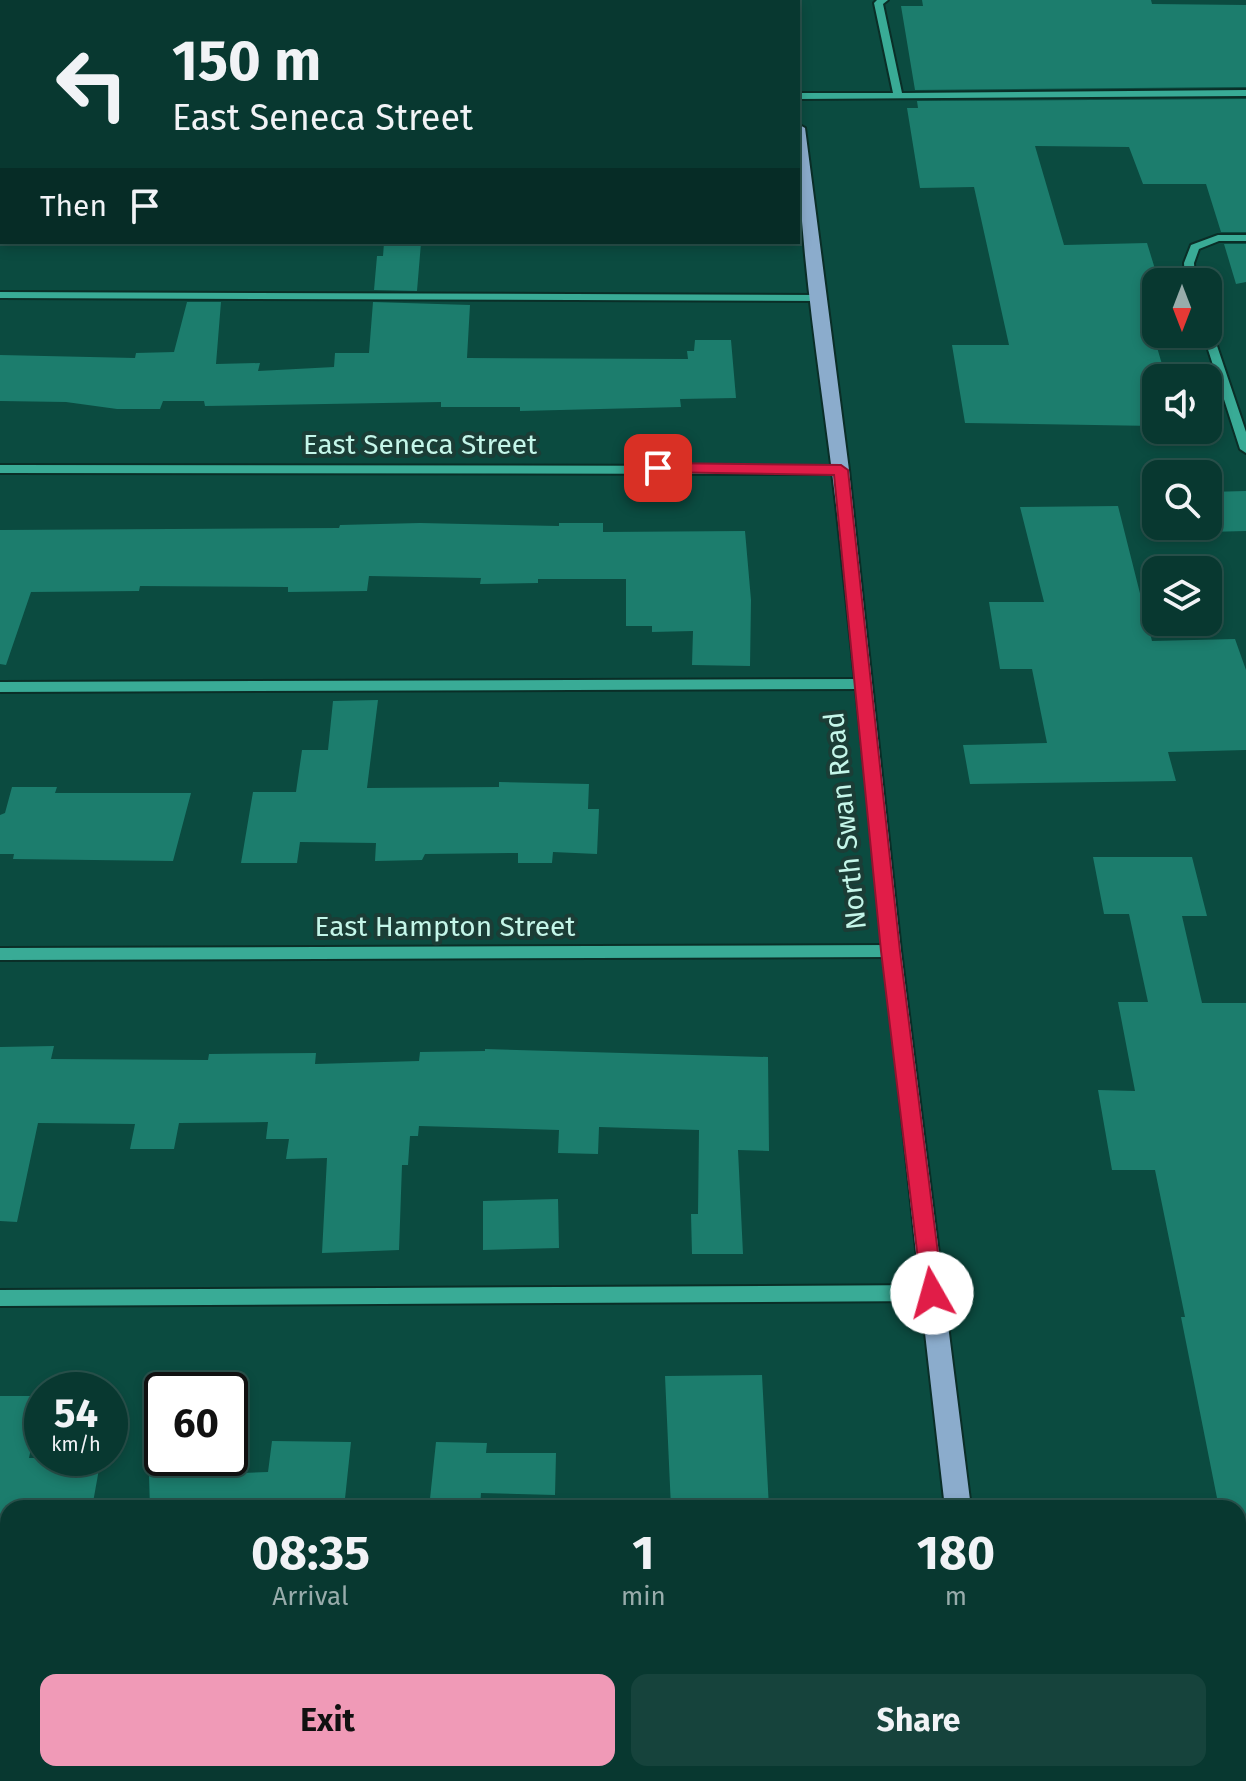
<!DOCTYPE html>
<style>
:root{--surface:#083830;--page:#16433c;--text:#f1f3f6;--muted:#98acab;--line:#29524c;--accent:#f09ab7}
body{margin:0;font-family:"Fira Sans",sans-serif;background:var(--page);color:var(--text);height:100vh;display:flex;flex-direction:column;font-size:30px;white-space:nowrap}
*{box-sizing:border-box;margin:0}
p{font-size:26px;color:var(--muted)}
.icon{flex:none;width:44px;height:44px;fill:none;stroke:currentColor;stroke-width:2;stroke-linecap:round;stroke-linejoin:round}
.map{position:relative;flex:1;overflow:hidden}
.side{position:absolute;left:0px;top:1500px;width:1246px;height:282px;display:flex;flex-direction:column;background:var(--surface);border-radius:24px 24px 0 0;box-shadow:0 4px 12px #0003,0 0 0 2px var(--line)}
.side>*{flex:none}
.top-card{position:absolute;left:0px;top:0px;width:800px;height:244px;box-shadow:0 4px 12px #0003,0 0 0 2px var(--line);background:#083830;color:var(--text);overflow:hidden}
.needle{width:52px;rotate:180deg}
.buttons{position:absolute;left:1142px;top:268px;display:grid;gap:16px}
.buttons a{display:grid;place-items:center;width:80px;height:80px;border-radius:16px;background:var(--surface);box-shadow:0 4px 12px #0003,0 0 0 2px var(--line);font-size:40px}
.speed{position:absolute;left:24px;top:1372px;display:flex;gap:16px;font-size:40px;font-weight:700;text-align:center}
.speed>*{display:grid;place-content:center;width:104px;height:104px;border-radius:50%;background:var(--surface);box-shadow:0 4px 12px #0003,0 0 0 2px var(--line);line-height:1}
.speed small{font-size:20px;font-weight:400}
.speed .limit{border:4px solid #111;border-radius:12px;background:#fff;color:#111}
.pin{position:absolute;display:grid;place-items:center;width:68px;height:68px;color:#fff;margin:-34px;border-radius:16px;box-shadow:0 4px 12px #0006}
.me{position:absolute;width:88px;margin:-44px;rotate:353deg;stroke-linejoin:round;filter:drop-shadow(0 0 6px #0008)}
.turn{display:flex;align-items:center;gap:28px;height:168px;padding:0 40px;font-size:36px}
.turn .icon{width:104px;height:104px;stroke-width:2.5}
.turn b{display:block;font-size:56px;line-height:68px}
.then{display:flex;align-items:center;height:76px;padding:0 40px;background:#0003;gap:16px;font-size:30px}
.eta{display:flex;justify-content:space-evenly;align-items:center;height:136px;text-align:center}
.eta b{font-size:48px;font-weight:700;line-height:56px}
.action{display:flex;gap:16px;margin-top:auto;padding:16px 40px}
.action a{flex:1;height:92px;border-radius:16px;background:var(--accent);color:#111;font-size:32px;font-weight:700;line-height:92px;text-align:center}
.action a+a{background:var(--page);color:var(--text)}
.map>svg:first-child{display:block}
</style>
<div class="map">
<svg width="1246" height="1781" viewBox="0 0 1246 1781">
<rect width="100%" height="100%" fill="#0b4b40"/>
<path fill="#1c7d6d" d="M 922,0 L 1151,0 L 1152,4 L 1246,5 L 1246,87 L 915,90 L 901,6 L 923,6 Z
M 1246,99 L 1246,232 L 1221,232 L 1206,184 L 1143,184 L 1129,147 L 1035,146 L 1064,245 L 1147,243 L 1159,282 L 1156,282 L 1156,334 L 1176,336 L 1154,337 L 1166,378 L 1156,378 L 1156,426 L 965,423 L 952,345 L 1009,345 L 974,187 L 920,188 L 907,108 L 918,108 L 917,101 Z
M 384,243 L 421,243 L 417,291 L 374,290 L 377,256 L 383,256 Z
M 1224,244 L 1246,244 L 1246,282 L 1236,284 Z
M 187,302 L 221,302 L 216,364 L 260,363 L 258,371 L 334,367 L 335,353 L 369,353 L 373,302 L 470,305 L 467,358 L 688,359 L 687,351 L 694,351 L 695,340 L 731,340 L 736,398 L 680,399 L 681,407 L 520,411 L 520,407 L 441,407 L 441,402 L 205,406 L 204,401 L 163,401 L 160,409 L 117,409 L 66,402 L 0,401 L 0,355 L 135,358 L 136,353 L 174,352 Z
M 1246,491 L 1246,531 L 1208,532 L 1208,492 Z
M 1118,506 L 1152,641 L 1235,639 L 1246,670 L 1246,750 L 1168,752 L 1176,781 L 970,784 L 963,745 L 1047,743 L 1032,669 L 1000,669 L 989,602 L 1044,602 L 1020,507 Z
M 420,523 L 559,526 L 559,523 L 603,523 L 603,532 L 745,531 L 751,600 L 750,666 L 692,665 L 693,631 L 652,632 L 652,626 L 626,626 L 626,579 L 538,579 L 538,583 L 480,584 L 481,578 L 369,576 L 367,591 L 288,592 L 288,587 L 140,586 L 139,591 L 31,592 L 6,665 L 0,664 L 0,530 L 339,528 L 340,525 Z
M 378,700 L 367,788 L 499,787 L 499,782 L 589,784 L 588,809 L 599,809 L 597,854 L 553,852 L 552,863 L 518,863 L 518,853 L 425,854 L 422,860 L 375,861 L 376,843 L 300,842 L 297,863 L 241,863 L 253,792 L 296,792 L 302,750 L 328,750 L 333,701 Z
M 12,787 L 57,787 L 55,793 L 191,793 L 173,861 L 13,859 L 14,854 L 0,854 L 0,815 L 5,813 Z
M 1093,857 L 1192,857 L 1207,916 L 1182,916 L 1202,1003 L 1246,1003 L 1246,1553 L 1238,1554 L 1238,1508 L 1219,1508 L 1181,1317 L 1185,1317 L 1155,1170 L 1112,1170 L 1098,1090 L 1135,1091 L 1118,1002 L 1148,1002 L 1129,914 L 1104,914 Z
M 54,1046 L 51,1059 L 208,1060 L 209,1054 L 316,1053 L 315,1064 L 419,1061 L 420,1052 L 485,1051 L 485,1049 L 768,1057 L 769,1151 L 738,1150 L 743,1254 L 692,1254 L 691,1214 L 698,1214 L 699,1130 L 599,1127 L 598,1154 L 558,1153 L 559,1130 L 419,1126 L 418,1136 L 410,1136 L 408,1165 L 402,1165 L 399,1250 L 322,1253 L 327,1158 L 286,1159 L 289,1139 L 266,1139 L 268,1122 L 179,1123 L 174,1149 L 130,1149 L 135,1124 L 38,1123 L 17,1222 L 0,1221 L 0,1047 Z
M 558,1199 L 559,1248 L 483,1250 L 483,1201 Z
M 762,1375 L 769,1508 L 671,1508 L 665,1376 Z
M 0,1396 L 42,1396 L 29,1458 L 101,1458 L 92,1508 L 8,1508 L 8,1515 L 0,1514 Z
M 272,1441 L 351,1442 L 344,1508 L 150,1508 L 149,1476 L 268,1472 Z
M 436,1442 L 487,1443 L 486,1453 L 556,1453 L 555,1495 L 481,1493 L 480,1508 L 429,1508 Z"/>
<g fill="none" stroke-linecap="round" stroke-linejoin="round">
<g stroke="#0a2e27" stroke-width="4">
<path id="minor" d="M 877,0 L 888,0 L 883,4 L 902,93 L 1246,90 L 1246,96 L 798,99 L 798,93 L 893,93 L 874,3 Z
M 0,25 L 2,25 L 2,31 L 0,31 Z
M 0,144 L 2,144 L 2,150 L 0,150 Z
M 1218,235 L 1246,235 L 1246,241 L 1219,241 L 1199,249 L 1194,263 L 1195,282 L 1185,282 L 1184,263 L 1191,245 Z
M 0,292 L 819,295 L 824,298 L 819,301 L 0,298 Z
M 1208,331 L 1213,334 L 1246,432 L 1246,453 L 1240,449 L 1203,334 L 1208,334 Z
M 0,465 L 841,466 L 847,470 L 841,474 L 0,473 Z
M 863,679 L 869,684 L 863,689 L 0,692 L 0,682 Z
M 891,945 L 896,947 L 898,951 L 896,955 L 891,957 L 0,960 L 0,948 Z
M 932,1285 L 938,1287 L 940,1293 L 938,1299 L 932,1301 L 0,1306 L 0,1290 Z
M 1238,1729 L 1246,1729 L 1246,1749 L 1238,1749 Z
M 0,1743 L 8,1743 L 8,1763 L 0,1763 Z"/>
</g>
<g stroke="#0a2e27" stroke-width="4">
<path id="major" d="M 781,0 L 793,0 L 793,2 L 781,2 Z
M 798,124 L 805,128 L 849,470 L 901,951 L 971,1508 L 945,1508 C 908,1186 872,864 840,541 C 826,403 798,263 798,124 Z
M 975,1774 L 1003,1774 L 1003,1781 L 975,1781 Z"/>
</g>
<use href="#minor" fill="#39ab96" fill-rule="evenodd"/>
<use href="#major" fill="#8baccc" fill-rule="evenodd"/>
</g>
<path fill="#e11d48" stroke="#92132f" stroke-width="2" d="M 658,463 L 841,465 L 848,470 L 900,951 L 943,1293 L 940,1300 L 932,1303 L 925,1300 L 922,1293 L 881,951 L 834,475 L 653,472 L 653,465 Z"/>
<g text-anchor="middle" dominant-baseline="central" stroke-width="8" stroke-linejoin="round" paint-order="stroke">
<g font-size="28" fill="#c4f6e9" stroke="#1b3d36">
<text x="420" y="444">East Seneca Street</text>
<text transform="translate(845 821) rotate(-96)">North Swan Road</text>
<text x="445" y="926">East Hampton Street</text>
</g>
</g>
</svg>
<div class="buttons">
<a><svg class="needle" viewBox="-14 -14 28 28"><path d="M0-13l5 13h-10z" fill="#e53935"/><path d="M0 13l5-13h-10z" fill="#98acab"/></svg></a>
<a><svg class="icon" aria-label="sound" viewBox="0 0 24 24"><path d="M4 9h4l5-4v14l-5-4H4zM17 9q2 3 0 6"/></svg></a>
<a><svg class="icon" aria-label="search" viewBox="0 0 24 24"><circle cx="10" cy="10" r="6"/><path d="M15 15l6 6"/></svg></a>
<a><svg class="icon" aria-label="layers" viewBox="0 0 24 24"><path d="M12 4l9 5-9 5-9-5zM3 14l9 5 9-5"/></svg></a>
</div>
<div class="speed"><div>54<small>km/h</small></div><div class="limit">60</div></div>
<div class="pin" style="left:658px;top:468px;background:#d93025"><svg class="icon" aria-label="arrive" viewBox="0 0 24 24"><path d="M6 21V4h12l-3 4 3 4H6"/></svg></div>
<svg class="me" style="left:932px;top:1293px" viewBox="-20 -20 40 40"><circle r="19" fill="#fff"/><path d="M0-13L10 11 0 6-10 11z" fill="#e11d48"/></svg>
<div class="top-card">
<div class="turn"><svg class="icon" aria-label="left" viewBox="0 0 24 24"><path d="M17 20v-9H6M10 6l-5 5 5 5"/></svg><div><b>150 m</b>East Seneca Street</div></div>
<div class="then">Then<svg class="icon" aria-label="arrive" viewBox="0 0 24 24"><path d="M6 21V4h12l-3 4 3 4H6"/></svg></div>
</div>
<section class="side">
<div class="eta">
<div><b>08:35</b><p>Arrival</p></div>
<div><b>1</b><p>min</p></div>
<div><b>180</b><p>m</p></div>
</div>
<div class="action"><a>Exit</a><a>Share</a></div>
</section>
</div>
